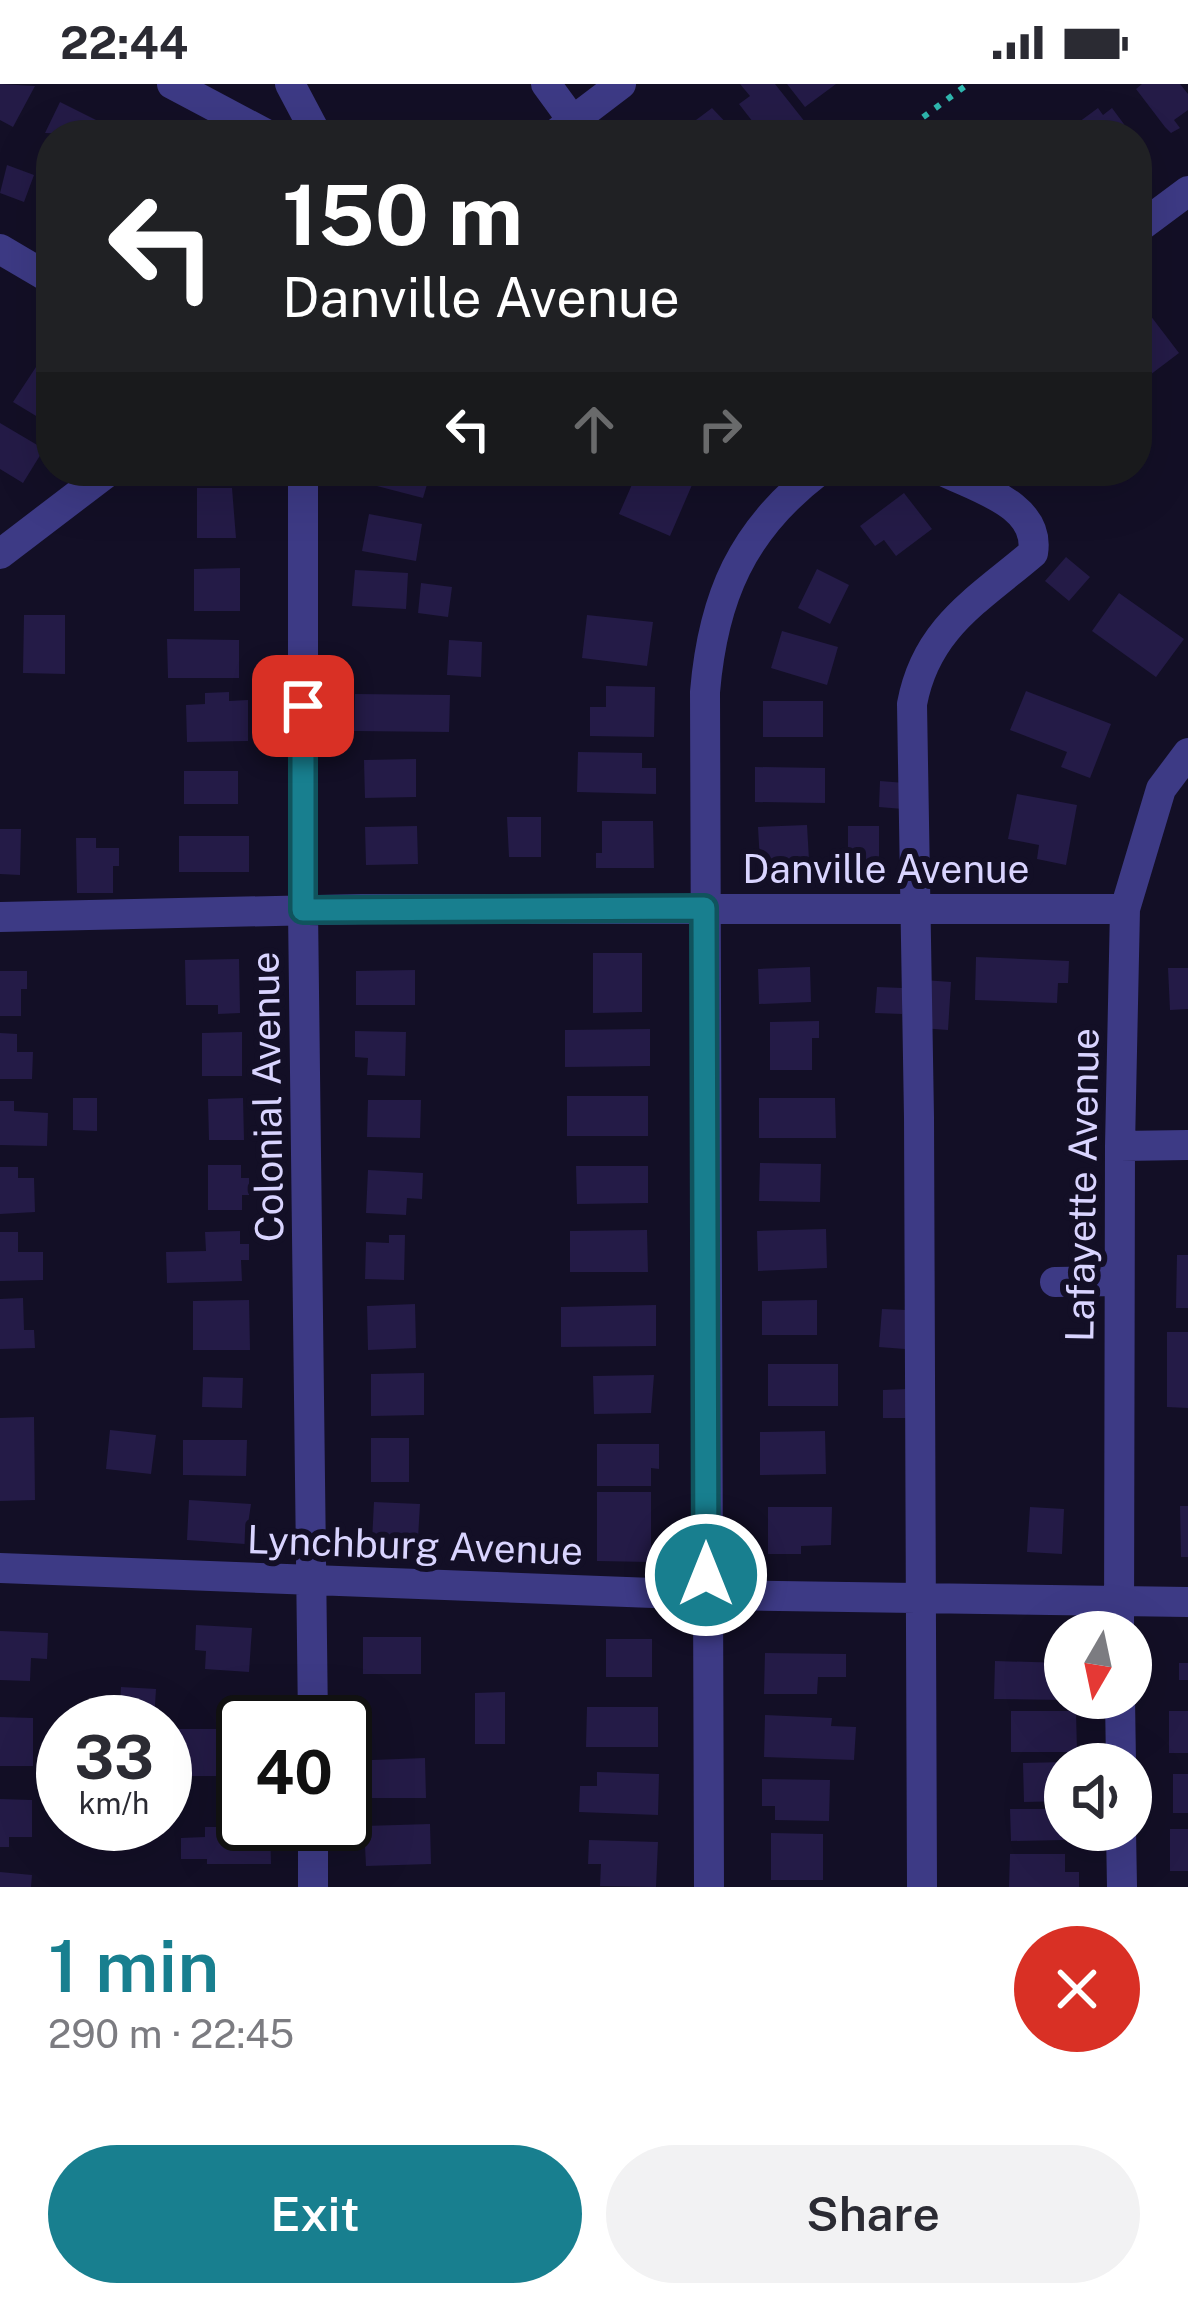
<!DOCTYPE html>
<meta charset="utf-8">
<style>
:root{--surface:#fff;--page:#f2f2f3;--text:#2b2b33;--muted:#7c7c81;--accent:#187f8f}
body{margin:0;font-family:"Public Sans",sans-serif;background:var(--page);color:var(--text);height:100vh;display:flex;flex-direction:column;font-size:45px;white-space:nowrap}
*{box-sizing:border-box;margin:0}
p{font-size:39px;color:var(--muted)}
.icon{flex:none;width:66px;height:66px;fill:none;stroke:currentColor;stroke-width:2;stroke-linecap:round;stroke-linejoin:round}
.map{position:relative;height:1803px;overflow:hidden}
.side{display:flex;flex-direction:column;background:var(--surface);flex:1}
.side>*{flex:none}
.guide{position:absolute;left:36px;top:36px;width:1116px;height:366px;border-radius:48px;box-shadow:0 12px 48px #0002;background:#202124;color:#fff;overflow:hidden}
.needle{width:78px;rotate:189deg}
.fabs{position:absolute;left:1044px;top:1527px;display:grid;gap:24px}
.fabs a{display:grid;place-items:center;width:108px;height:108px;border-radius:50%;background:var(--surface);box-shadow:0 12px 48px #0002;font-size:60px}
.speed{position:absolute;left:36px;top:1611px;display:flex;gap:24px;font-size:60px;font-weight:700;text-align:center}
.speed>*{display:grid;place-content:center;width:156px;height:156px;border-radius:50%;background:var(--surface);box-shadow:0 12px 48px #0002;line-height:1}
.speed small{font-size:30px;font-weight:400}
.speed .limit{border:6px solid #111;border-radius:18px;background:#fff;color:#111}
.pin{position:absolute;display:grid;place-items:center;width:102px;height:102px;color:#fff;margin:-51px;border-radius:24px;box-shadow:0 6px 18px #0006}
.me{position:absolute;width:132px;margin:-66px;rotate:0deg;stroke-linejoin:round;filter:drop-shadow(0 0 9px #0008)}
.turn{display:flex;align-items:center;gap:42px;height:252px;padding:0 48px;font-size:54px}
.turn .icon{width:156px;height:156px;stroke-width:2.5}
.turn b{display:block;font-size:84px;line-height:102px}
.lanes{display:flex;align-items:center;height:114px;padding:0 48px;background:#0003;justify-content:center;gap:60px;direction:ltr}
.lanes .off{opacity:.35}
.round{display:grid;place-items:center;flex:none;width:126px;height:126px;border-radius:63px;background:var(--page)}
.overview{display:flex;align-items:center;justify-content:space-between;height:204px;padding:0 48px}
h1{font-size:72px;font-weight:600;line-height:90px;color:var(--accent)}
.cta{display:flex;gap:24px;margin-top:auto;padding:24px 48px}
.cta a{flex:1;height:138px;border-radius:72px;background:var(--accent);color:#fff;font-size:48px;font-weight:600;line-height:138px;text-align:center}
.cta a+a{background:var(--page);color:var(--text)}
.status{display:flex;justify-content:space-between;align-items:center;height:84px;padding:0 60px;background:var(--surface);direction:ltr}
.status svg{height:33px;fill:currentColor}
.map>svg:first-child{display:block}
</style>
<div class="status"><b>22:44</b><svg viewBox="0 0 49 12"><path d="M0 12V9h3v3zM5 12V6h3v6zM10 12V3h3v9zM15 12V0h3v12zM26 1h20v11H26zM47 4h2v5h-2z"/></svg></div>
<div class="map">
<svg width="1188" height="1803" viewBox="0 0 1188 1803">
<rect width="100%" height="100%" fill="#130f26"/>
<path fill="#241b47" d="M 0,0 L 35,2 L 13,43 L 0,36 Z
M 740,0 L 775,0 L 809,43 L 799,51 L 763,51 L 739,20 L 750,12 Z
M 787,0 L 836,0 L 805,23 Z
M 1142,0 L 1180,0 L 1188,10 L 1188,26 L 1174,36 L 1180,44 L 1171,49 L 1165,43 L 1136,5 Z
M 60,18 L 104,40 L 98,51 L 45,49 Z
M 712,24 L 733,46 L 742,51 L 694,51 L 702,45 L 696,36 Z
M 1098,24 L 1103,31 L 1112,24 L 1132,51 L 1088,51 L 1079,38 Z
M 7,81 L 34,91 L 24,118 L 0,109 Z
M 1137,214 L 1179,269 L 1142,297 L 1137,291 Z
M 36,283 L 51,292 L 51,341 L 13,318 Z
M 0,339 L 44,365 L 23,399 L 0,385 Z
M 357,387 L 431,387 L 423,414 L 354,396 Z
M 638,387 L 698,387 L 670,452 L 619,430 Z
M 197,404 L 232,404 L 236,454 L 197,454 Z
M 904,409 L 932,445 L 896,472 L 884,456 L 875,462 L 860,442 Z
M 369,430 L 422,440 L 416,477 L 362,467 Z
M 1066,473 L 1090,493 L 1069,517 L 1045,497 Z
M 240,484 L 240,527 L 194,527 L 194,485 Z
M 817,485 L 849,501 L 830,540 L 798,524 Z
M 355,486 L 408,489 L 406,525 L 352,522 Z
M 421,499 L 452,503 L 448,533 L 418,529 Z
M 1119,509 L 1184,555 L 1156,593 L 1092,547 Z
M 24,531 L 65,531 L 65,590 L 23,589 Z
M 587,531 L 653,538 L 647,582 L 582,574 Z
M 782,547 L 838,563 L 827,601 L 771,584 Z
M 167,555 L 239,556 L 239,594 L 168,594 Z
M 449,556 L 482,558 L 481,593 L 447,591 Z
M 606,602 L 655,603 L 654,653 L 590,652 L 590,623 L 606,623 Z
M 1026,607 L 1111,640 L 1090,694 L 1061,683 L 1067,668 L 1010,646 Z
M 229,608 L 229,617 L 248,616 L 248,657 L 187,658 L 186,621 L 205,620 L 205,609 Z
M 355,610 L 450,611 L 449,648 L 354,647 Z
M 763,617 L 823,617 L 823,653 L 763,653 Z
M 578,668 L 642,669 L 642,684 L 656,684 L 656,710 L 577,708 Z
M 416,675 L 416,713 L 365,714 L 364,676 Z
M 755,683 L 825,684 L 825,719 L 755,718 Z
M 184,687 L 238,687 L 238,720 L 184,720 Z
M 880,697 L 905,699 L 903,725 L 879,723 Z
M 1017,710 L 1077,721 L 1066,781 L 1037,775 L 1039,761 L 1008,755 Z
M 507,733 L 541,733 L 541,773 L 509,773 Z
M 602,737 L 653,737 L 654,784 L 596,784 L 596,769 L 602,769 Z
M 807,741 L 809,776 L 760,778 L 758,743 Z
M 417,742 L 418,780 L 366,781 L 365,743 Z
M 848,742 L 879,742 L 879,778 L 848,779 Z
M 0,745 L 21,745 L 20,791 L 0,790 Z
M 179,752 L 249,752 L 249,788 L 179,788 Z
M 76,754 L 96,754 L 96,764 L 119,764 L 119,782 L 113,782 L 113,809 L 77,809 Z
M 593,869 L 642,869 L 642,928 L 593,929 Z
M 976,873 L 1069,877 L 1068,899 L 1058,899 L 1057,919 L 975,916 Z
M 239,875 L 240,929 L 218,930 L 218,921 L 186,921 L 185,876 Z
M 810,883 L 811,918 L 759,920 L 758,885 Z
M 1168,884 L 1188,884 L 1188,925 L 1170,926 Z
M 415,886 L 415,921 L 356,921 L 356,887 Z
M 0,887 L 27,887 L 27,905 L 21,905 L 21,932 L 0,932 Z
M 924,896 L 951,898 L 948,946 L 921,944 Z
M 877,903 L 903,904 L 902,930 L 875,929 Z
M 819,937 L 819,954 L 812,954 L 812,986 L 770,986 L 770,938 Z
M 650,945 L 650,982 L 565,983 L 565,946 Z
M 355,947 L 406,948 L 405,992 L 367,991 L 368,974 L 355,973 Z
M 242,948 L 242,992 L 202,992 L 202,949 Z
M 0,949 L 17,950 L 17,968 L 33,968 L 32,995 L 0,995 Z
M 567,1012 L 648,1012 L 648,1052 L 567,1052 Z
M 73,1014 L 97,1014 L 97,1047 L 73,1046 Z
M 243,1014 L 244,1056 L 209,1056 L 208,1015 Z
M 759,1014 L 835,1014 L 836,1054 L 759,1054 Z
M 368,1016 L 421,1016 L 420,1054 L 367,1053 Z
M 0,1017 L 14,1017 L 14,1027 L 48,1029 L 47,1062 L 0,1061 Z
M 760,1079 L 821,1080 L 820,1118 L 759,1117 Z
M 208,1081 L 241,1081 L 241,1094 L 249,1094 L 249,1111 L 242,1111 L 242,1126 L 208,1126 Z
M 576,1082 L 648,1082 L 648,1119 L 577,1120 Z
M 0,1083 L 18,1083 L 18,1094 L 34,1094 L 35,1128 L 0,1130 Z
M 368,1086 L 423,1089 L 422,1115 L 407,1114 L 406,1131 L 366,1129 Z
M 826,1145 L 827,1184 L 758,1187 L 757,1147 Z
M 647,1146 L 648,1188 L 570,1188 L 570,1147 Z
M 240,1147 L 240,1160 L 249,1160 L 249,1176 L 241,1176 L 242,1197 L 167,1199 L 166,1168 L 206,1167 L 205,1148 Z
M 0,1148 L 18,1148 L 18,1168 L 43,1168 L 43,1196 L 0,1197 Z
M 389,1151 L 405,1151 L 404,1196 L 365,1195 L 366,1158 L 389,1159 Z
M 1177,1171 L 1188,1171 L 1188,1224 L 1176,1224 Z
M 23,1214 L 24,1246 L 34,1246 L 35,1264 L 0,1265 L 0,1215 Z
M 249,1216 L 250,1266 L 193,1266 L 193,1217 Z
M 817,1216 L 817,1251 L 762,1251 L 762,1217 Z
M 415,1220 L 416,1264 L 368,1266 L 367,1222 Z
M 656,1221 L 656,1262 L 561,1263 L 561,1223 Z
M 882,1225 L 907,1226 L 905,1265 L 879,1263 Z
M 1167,1248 L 1188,1248 L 1188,1324 L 1167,1323 Z
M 768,1280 L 838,1280 L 838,1322 L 768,1322 Z
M 424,1289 L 424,1331 L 371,1332 L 371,1290 Z
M 654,1291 L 651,1329 L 594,1330 L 593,1292 Z
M 203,1293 L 243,1294 L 242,1324 L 202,1323 Z
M 908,1305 L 909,1334 L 883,1334 L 883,1306 Z
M 34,1333 L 35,1416 L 0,1417 L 0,1334 Z
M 110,1346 L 156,1351 L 151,1390 L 106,1385 Z
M 825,1347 L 826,1390 L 760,1391 L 760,1348 Z
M 371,1354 L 409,1354 L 409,1398 L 371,1398 Z
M 183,1356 L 247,1356 L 246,1392 L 183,1391 Z
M 597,1360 L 659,1360 L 659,1385 L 651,1384 L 651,1402 L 597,1402 Z
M 597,1408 L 651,1408 L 651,1478 L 597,1477 Z
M 189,1416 L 251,1420 L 245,1460 L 187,1456 Z
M 374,1418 L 420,1420 L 417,1472 L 390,1470 L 391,1458 L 372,1457 Z
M 1180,1422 L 1188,1422 L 1188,1473 L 1181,1473 Z
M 768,1423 L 832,1423 L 831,1461 L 801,1462 L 801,1470 L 768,1470 Z
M 1030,1423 L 1064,1425 L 1062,1470 L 1027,1468 Z
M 196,1541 L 252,1544 L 249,1588 L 205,1585 L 206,1567 L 195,1566 Z
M 0,1547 L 48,1549 L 47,1575 L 31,1574 L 30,1597 L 0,1596 Z
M 363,1553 L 421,1553 L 421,1590 L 363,1590 Z
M 606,1555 L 652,1555 L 652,1593 L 606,1593 Z
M 765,1569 L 846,1570 L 846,1593 L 818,1593 L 817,1610 L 764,1610 Z
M 995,1577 L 1065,1579 L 1065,1616 L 994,1615 Z
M 1179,1579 L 1188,1579 L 1188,1596 L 1179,1596 Z
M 121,1603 L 156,1605 L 154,1638 L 119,1638 Z
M 505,1608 L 505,1660 L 475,1660 L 475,1609 Z
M 587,1623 L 658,1623 L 658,1663 L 586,1663 Z
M 1011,1627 L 1076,1627 L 1077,1668 L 1011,1668 Z
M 1169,1627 L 1188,1627 L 1188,1669 L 1169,1669 Z
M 765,1631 L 832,1634 L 831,1642 L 856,1643 L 854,1676 L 764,1673 Z
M 0,1633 L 33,1634 L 33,1682 L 0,1682 Z
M 172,1645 L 232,1645 L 232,1692 L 186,1692 L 186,1675 L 172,1675 Z
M 425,1674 L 426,1714 L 361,1714 L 361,1701 L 372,1701 L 372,1676 Z
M 1065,1678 L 1065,1717 L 1024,1718 L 1023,1679 Z
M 597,1688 L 659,1690 L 658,1731 L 579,1728 L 580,1702 L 597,1702 Z
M 1173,1690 L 1188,1690 L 1188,1729 L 1173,1729 Z
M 762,1695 L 830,1696 L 829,1737 L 775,1736 L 775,1722 L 762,1722 Z
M 0,1715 L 32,1716 L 32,1753 L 9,1753 L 9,1763 L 0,1763 Z
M 1010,1725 L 1065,1725 L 1065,1746 L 1077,1746 L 1077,1752 L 1064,1752 L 1064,1756 L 1011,1757 Z
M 430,1740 L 431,1780 L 366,1782 L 364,1742 Z
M 205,1743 L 270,1743 L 271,1780 L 207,1780 L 207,1775 L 181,1775 L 181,1754 L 205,1753 Z
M 1170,1745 L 1188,1745 L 1188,1787 L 1170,1787 Z
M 771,1749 L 823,1750 L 823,1796 L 771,1796 Z
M 589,1756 L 658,1758 L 656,1803 L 600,1802 L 601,1780 L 588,1780 Z
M 1010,1770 L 1065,1770 L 1065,1788 L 1079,1788 L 1079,1803 L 1009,1803 Z
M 0,1788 L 32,1791 L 31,1803 L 0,1803 Z"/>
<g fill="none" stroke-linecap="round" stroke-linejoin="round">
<path stroke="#2fb8b0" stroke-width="6" stroke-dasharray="6 9" stroke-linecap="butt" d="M 899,51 L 968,0"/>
<path stroke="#3d3a85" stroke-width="30" d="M 172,0 L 268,51
M 290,0 L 317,51
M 546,0 L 573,37
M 554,51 L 621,0
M 1137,145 L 1188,107
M 0,165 L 51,195
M 303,387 L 303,826 L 313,1638
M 0,470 L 109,387
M 0,833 L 362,825 L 1125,825
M 1120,1062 L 1188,1061
M 1055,1198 L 1119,1197
M 0,1484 L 706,1511 L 1188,1518
M 1119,1548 L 1120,1062 L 1125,825 L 1161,705 L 1188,669
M 1120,1614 L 1121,1680
M 313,1740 L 313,1803
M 1121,1746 L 1122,1803
M 709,1803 L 705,608 C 713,513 742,446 819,387
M 922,1803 L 919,1033 L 912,620 C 926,544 978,516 1033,469 C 1041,421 977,404 943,387"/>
</g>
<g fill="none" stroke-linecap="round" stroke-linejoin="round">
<g stroke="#10535d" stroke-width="30">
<path id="route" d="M 303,622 L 303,826 L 704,824 L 706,1491"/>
</g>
<use href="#route" stroke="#187f8f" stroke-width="21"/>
</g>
<g text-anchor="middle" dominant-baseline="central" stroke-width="12" stroke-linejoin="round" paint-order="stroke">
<g font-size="39" fill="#d9d4ff" stroke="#130f26">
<text x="886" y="785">Danville Avenue</text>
<text transform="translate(267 1013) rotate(-91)">Colonial Avenue</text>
<text transform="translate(1082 1101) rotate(-89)">Lafayette Avenue</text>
<text transform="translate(415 1461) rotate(2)">Lynchburg Avenue</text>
</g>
</g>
</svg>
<div class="fabs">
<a><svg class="needle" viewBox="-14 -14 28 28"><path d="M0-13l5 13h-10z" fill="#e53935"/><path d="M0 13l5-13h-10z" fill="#7c7c81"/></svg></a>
<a><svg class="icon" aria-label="sound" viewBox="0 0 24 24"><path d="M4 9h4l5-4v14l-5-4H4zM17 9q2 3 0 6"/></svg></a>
</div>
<div class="speed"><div>33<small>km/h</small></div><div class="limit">40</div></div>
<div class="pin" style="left:303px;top:622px;background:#d93025"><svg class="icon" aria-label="arrive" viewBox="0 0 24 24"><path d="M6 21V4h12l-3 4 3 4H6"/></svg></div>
<svg class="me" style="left:706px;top:1491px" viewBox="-20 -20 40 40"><circle r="17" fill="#187f8f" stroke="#fff" stroke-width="3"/><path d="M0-11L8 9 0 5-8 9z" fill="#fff"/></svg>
<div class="guide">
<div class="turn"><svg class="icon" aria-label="left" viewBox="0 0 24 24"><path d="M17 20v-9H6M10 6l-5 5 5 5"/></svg><div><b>150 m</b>Danville Avenue</div></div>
<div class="lanes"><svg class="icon" aria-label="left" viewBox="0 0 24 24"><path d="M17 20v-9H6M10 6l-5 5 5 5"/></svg><svg class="icon off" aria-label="ahead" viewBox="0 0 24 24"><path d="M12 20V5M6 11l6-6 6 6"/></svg><svg class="icon off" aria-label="right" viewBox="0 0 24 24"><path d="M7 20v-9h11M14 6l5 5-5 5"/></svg></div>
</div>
</div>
<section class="side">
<div class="overview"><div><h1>1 min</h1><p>290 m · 22:45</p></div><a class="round" style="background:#d93025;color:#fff"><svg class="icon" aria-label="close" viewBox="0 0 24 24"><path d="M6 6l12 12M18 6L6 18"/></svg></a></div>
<div class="cta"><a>Exit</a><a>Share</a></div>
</section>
